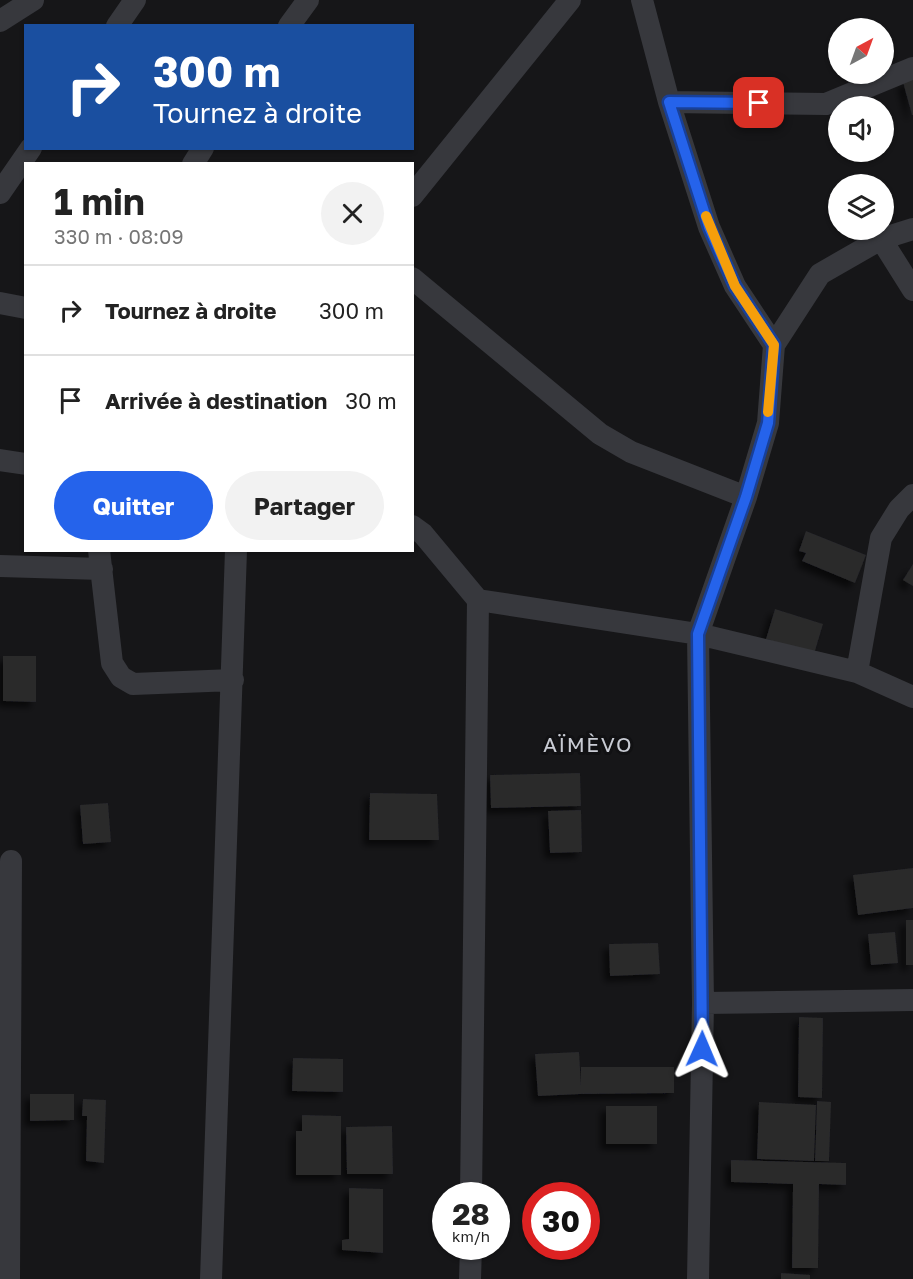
<!DOCTYPE html>
<html lang="fr">
<meta charset="utf-8">
<style>
:root{--surface:#fff;--page:#f2f2f2;--text:#222;--muted:#767676;--line:#e0e0e0;--accent:#2563eb}
body{margin:0;font-family:"Golos Text",sans-serif;background:var(--page);color:var(--text);height:100vh;display:flex;flex-direction:column;font-size:22px;white-space:nowrap}
*{box-sizing:border-box;margin:0}
p{font-size:20px;color:var(--muted)}
.icon{flex:none;width:33px;height:33px;fill:none;stroke:currentColor;stroke-width:2;stroke-linecap:round;stroke-linejoin:round}
.map{position:relative;flex:1;overflow:hidden}
.drawer{position:absolute;left:24px;top:162px;width:390px;height:390px;display:flex;flex-direction:column;background:var(--surface);border-radius:0px;box-shadow:0 2px 4px #0004}
.drawer>*{flex:none}
.hud{position:absolute;left:24px;top:24px;width:390px;height:126px;border-radius:0px;box-shadow:0 2px 4px #0004;background:#1a4fa0;color:#fff;overflow:hidden}
.needle{width:39px;rotate:41deg}
.tools{position:absolute;left:828px;top:18px;display:grid;gap:12px}
.tools a{display:grid;place-items:center;width:66px;height:66px;border-radius:50%;background:var(--surface);box-shadow:0 2px 4px #0004;font-size:30px}
.speed{position:absolute;left:432px;top:1182px;display:flex;gap:12px;font-size:30px;font-weight:700;text-align:center}
.speed>*{display:grid;place-content:center;width:78px;height:78px;border-radius:50%;background:var(--surface);box-shadow:0 2px 4px #0004;line-height:1}
.speed small{font-size:15px;font-weight:400}
.speed .limit{border:9px solid #d22;background:#fff;color:#111}
.pin{position:absolute;display:grid;place-items:center;width:51px;height:51px;color:#fff;margin:-26px;border-radius:12px;box-shadow:0 3px 9px #0006}
.me{position:absolute;width:66px;margin:-33px;rotate:1deg;stroke-linejoin:round;filter:drop-shadow(0 0 4px #0008)}
.turn{display:flex;align-items:center;gap:21px;height:126px;padding:0 30px;font-size:27px}
.turn .icon{width:78px;height:78px;stroke-width:2.5}
.turn b{display:block;font-size:42px;line-height:51px}
.round{display:grid;place-items:center;flex:none;width:63px;height:63px;border-radius:32px;background:var(--page)}
.head{display:flex;align-items:center;justify-content:space-between;height:102px;padding:0 30px}
h1{font-size:36px;font-weight:700;line-height:45px}
.primary-button{display:flex;gap:12px;margin-top:auto;padding:12px 30px}
.primary-button a{flex:1;height:69px;border-radius:36px;background:var(--accent);color:#fff;font-size:24px;font-weight:700;line-height:69px;text-align:center}
.primary-button a+a{background:var(--page);color:var(--text)}
ul{padding:0;list-style:none}
li{display:flex;align-items:center;gap:18px;height:90px;padding:0 30px;border-top:2px solid var(--line)}
li div{flex:1}
li b{display:block;font-size:22px}
li em{font-style:normal}
.map>svg:first-child{display:block}
</style>
<div class="map">
<svg width="913" height="1279" viewBox="0 0 913 1279">
<defs>
<filter id="shadow"><feDropShadow dx="-5.5" dy="5.5" stdDeviation="3" flood-color="#0009"/></filter>
</defs>
<rect width="100%" height="100%" fill="#161618"/>
<path fill="#29292c" filter="url(#shadow)" d="M 913,79 L 913,115 L 912,115 L 903,82 Z
M 806,531 L 866,555 L 855,583 L 802,561 L 806,553 L 799,551 Z
M 913,564 L 913,586 L 903,580 Z
M 775,609 L 823,624 L 814,654 L 766,639 Z
M 3,656 L 36,656 L 36,702 L 3,701 Z
M 580,773 L 581,806 L 491,808 L 490,775 Z
M 370,793 L 437,794 L 439,840 L 369,840 Z
M 108,803 L 111,842 L 83,844 L 80,805 Z
M 581,810 L 582,852 L 550,853 L 548,811 Z
M 913,868 L 913,908 L 858,915 L 853,875 Z
M 906,920 L 913,920 L 913,965 L 906,965 Z
M 895,932 L 898,963 L 871,965 L 868,934 Z
M 658,943 L 660,974 L 610,976 L 609,944 Z
M 799,1017 L 823,1018 L 822,1098 L 798,1097 Z
M 579,1052 L 581,1085 L 581,1067 L 674,1067 L 674,1093 L 581,1094 L 538,1096 L 535,1054 Z
M 293,1058 L 343,1059 L 343,1092 L 292,1091 Z
M 30,1094 L 74,1094 L 74,1120 L 30,1121 Z
M 83,1099 L 106,1100 L 104,1163 L 86,1161 L 87,1116 L 82,1116 Z
M 817,1101 L 831,1102 L 829,1161 L 815,1161 Z
M 759,1102 L 816,1105 L 814,1161 L 757,1159 Z
M 606,1106 L 657,1106 L 657,1144 L 606,1144 Z
M 302,1115 L 341,1116 L 341,1175 L 296,1175 L 296,1131 L 302,1131 Z
M 392,1126 L 393,1174 L 347,1174 L 346,1127 Z
M 731,1160 L 846,1163 L 846,1185 L 819,1184 L 818,1268 L 792,1268 L 793,1184 L 731,1182 Z
M 349,1188 L 383,1189 L 383,1253 L 342,1250 L 342,1240 L 349,1239 Z
M 781,1273 L 810,1275 L 810,1279 L 781,1279 Z"/>
<g fill="none" stroke-linecap="round" stroke-linejoin="round">
<path stroke="#37383d" stroke-width="22" d="M 642,0 L 669,102 L 709,227 L 735,286 L 774,345 L 768,423 L 746,497 L 698,634 L 703,1003 L 698,1279
M 0,21 L 33,0
M 117,26 L 135,0
M 289,26 L 308,0
M 669,102 L 826,104 L 913,68
M 193,164 L 203,148
M 0,193 L 31,148
M 412,196 L 570,0
M 881,239 L 913,290
M 412,278 L 600,434 L 631,452 L 746,497
M 0,303 L 26,308
M 774,345 L 820,274 L 881,239 L 913,229
M 0,460 L 26,464
M 412,526 L 423,534 L 478,600 L 698,634 L 857,672 L 913,697
M 99,550 L 112,663 L 121,677 L 133,684 L 233,680
M 0,566 L 102,569
M 857,672 L 881,538 L 899,509 L 913,495
M 703,1003 L 913,1000
M 471,1196 L 478,600
M 9,1279 L 11,861
M 211,1279 L 236,550
M 470,1279 L 471,1246"/>
</g>
<g fill="none" stroke-linecap="round" stroke-linejoin="round">
<g stroke="#184099" stroke-width="15">
<path id="route" d="M 702,1049 L 698,634 L 746,497 L 768,423 L 774,345 L 735,286 L 709,227 L 669,102 L 759,103"/>
</g>
<use href="#route" stroke="#2563eb" stroke-width="10"/>
<path stroke="#f59e0b" stroke-width="10" d="M 706,216 L 735,286 L 774,345 L 768,412"/>
</g>
<g text-anchor="middle" dominant-baseline="central" stroke-width="6" stroke-linejoin="round" paint-order="stroke">
<g font-size="21" letter-spacing="1.5" fill="#c9ccd4" stroke="#111113">
<text x="588" y="744">AÏMÈVO</text>
</g>
</g>
</svg>
<div class="tools">
<a><svg class="needle" viewBox="-14 -14 28 28"><path d="M0-13l5 13h-10z" fill="#e53935"/><path d="M0 13l5-13h-10z" fill="#767676"/></svg></a>
<a><svg class="icon" aria-label="sound" viewBox="0 0 24 24"><path d="M4 9h4l5-4v14l-5-4H4zM17 9q2 3 0 6"/></svg></a>
<a><svg class="icon" aria-label="layers" viewBox="0 0 24 24"><path d="M12 4l9 5-9 5-9-5zM3 14l9 5 9-5"/></svg></a>
</div>
<div class="speed"><div>28<small>km/h</small></div><div class="limit">30</div></div>
<div class="pin" style="left:759px;top:103px;background:#d93025"><svg class="icon" aria-label="arrive" viewBox="0 0 24 24"><path d="M6 21V4h12l-3 4 3 4H6"/></svg></div>
<svg class="me" style="left:702px;top:1049px" viewBox="-20 -20 40 40"><path d="M0-17L14 15 0 8-14 15z" fill="#2563eb" stroke="#fff" stroke-width="4"/></svg>
<div class="hud">
<div class="turn"><svg class="icon" aria-label="right" viewBox="0 0 24 24"><path d="M7 20v-9h11M14 6l5 5-5 5"/></svg><div><b>300 m</b>Tournez à droite</div></div>
</div>
<section class="drawer">
<div class="head"><div><h1>1 min</h1><p>330 m · 08:09</p></div><a class="round"><svg class="icon" aria-label="close" viewBox="0 0 24 24"><path d="M6 6l12 12M18 6L6 18"/></svg></a></div>
<ul>
<li><svg class="icon" aria-label="right" viewBox="0 0 24 24"><path d="M7 20v-9h11M14 6l5 5-5 5"/></svg><div><b>Tournez à droite</b></div><em>300 m</em></li>
<li><svg class="icon" aria-label="arrive" viewBox="0 0 24 24"><path d="M6 21V4h12l-3 4 3 4H6"/></svg><div><b>Arrivée à destination</b></div><em>30 m</em></li>
</ul>
<div class="primary-button"><a>Quitter</a><a>Partager</a></div>
</section>
</div>
